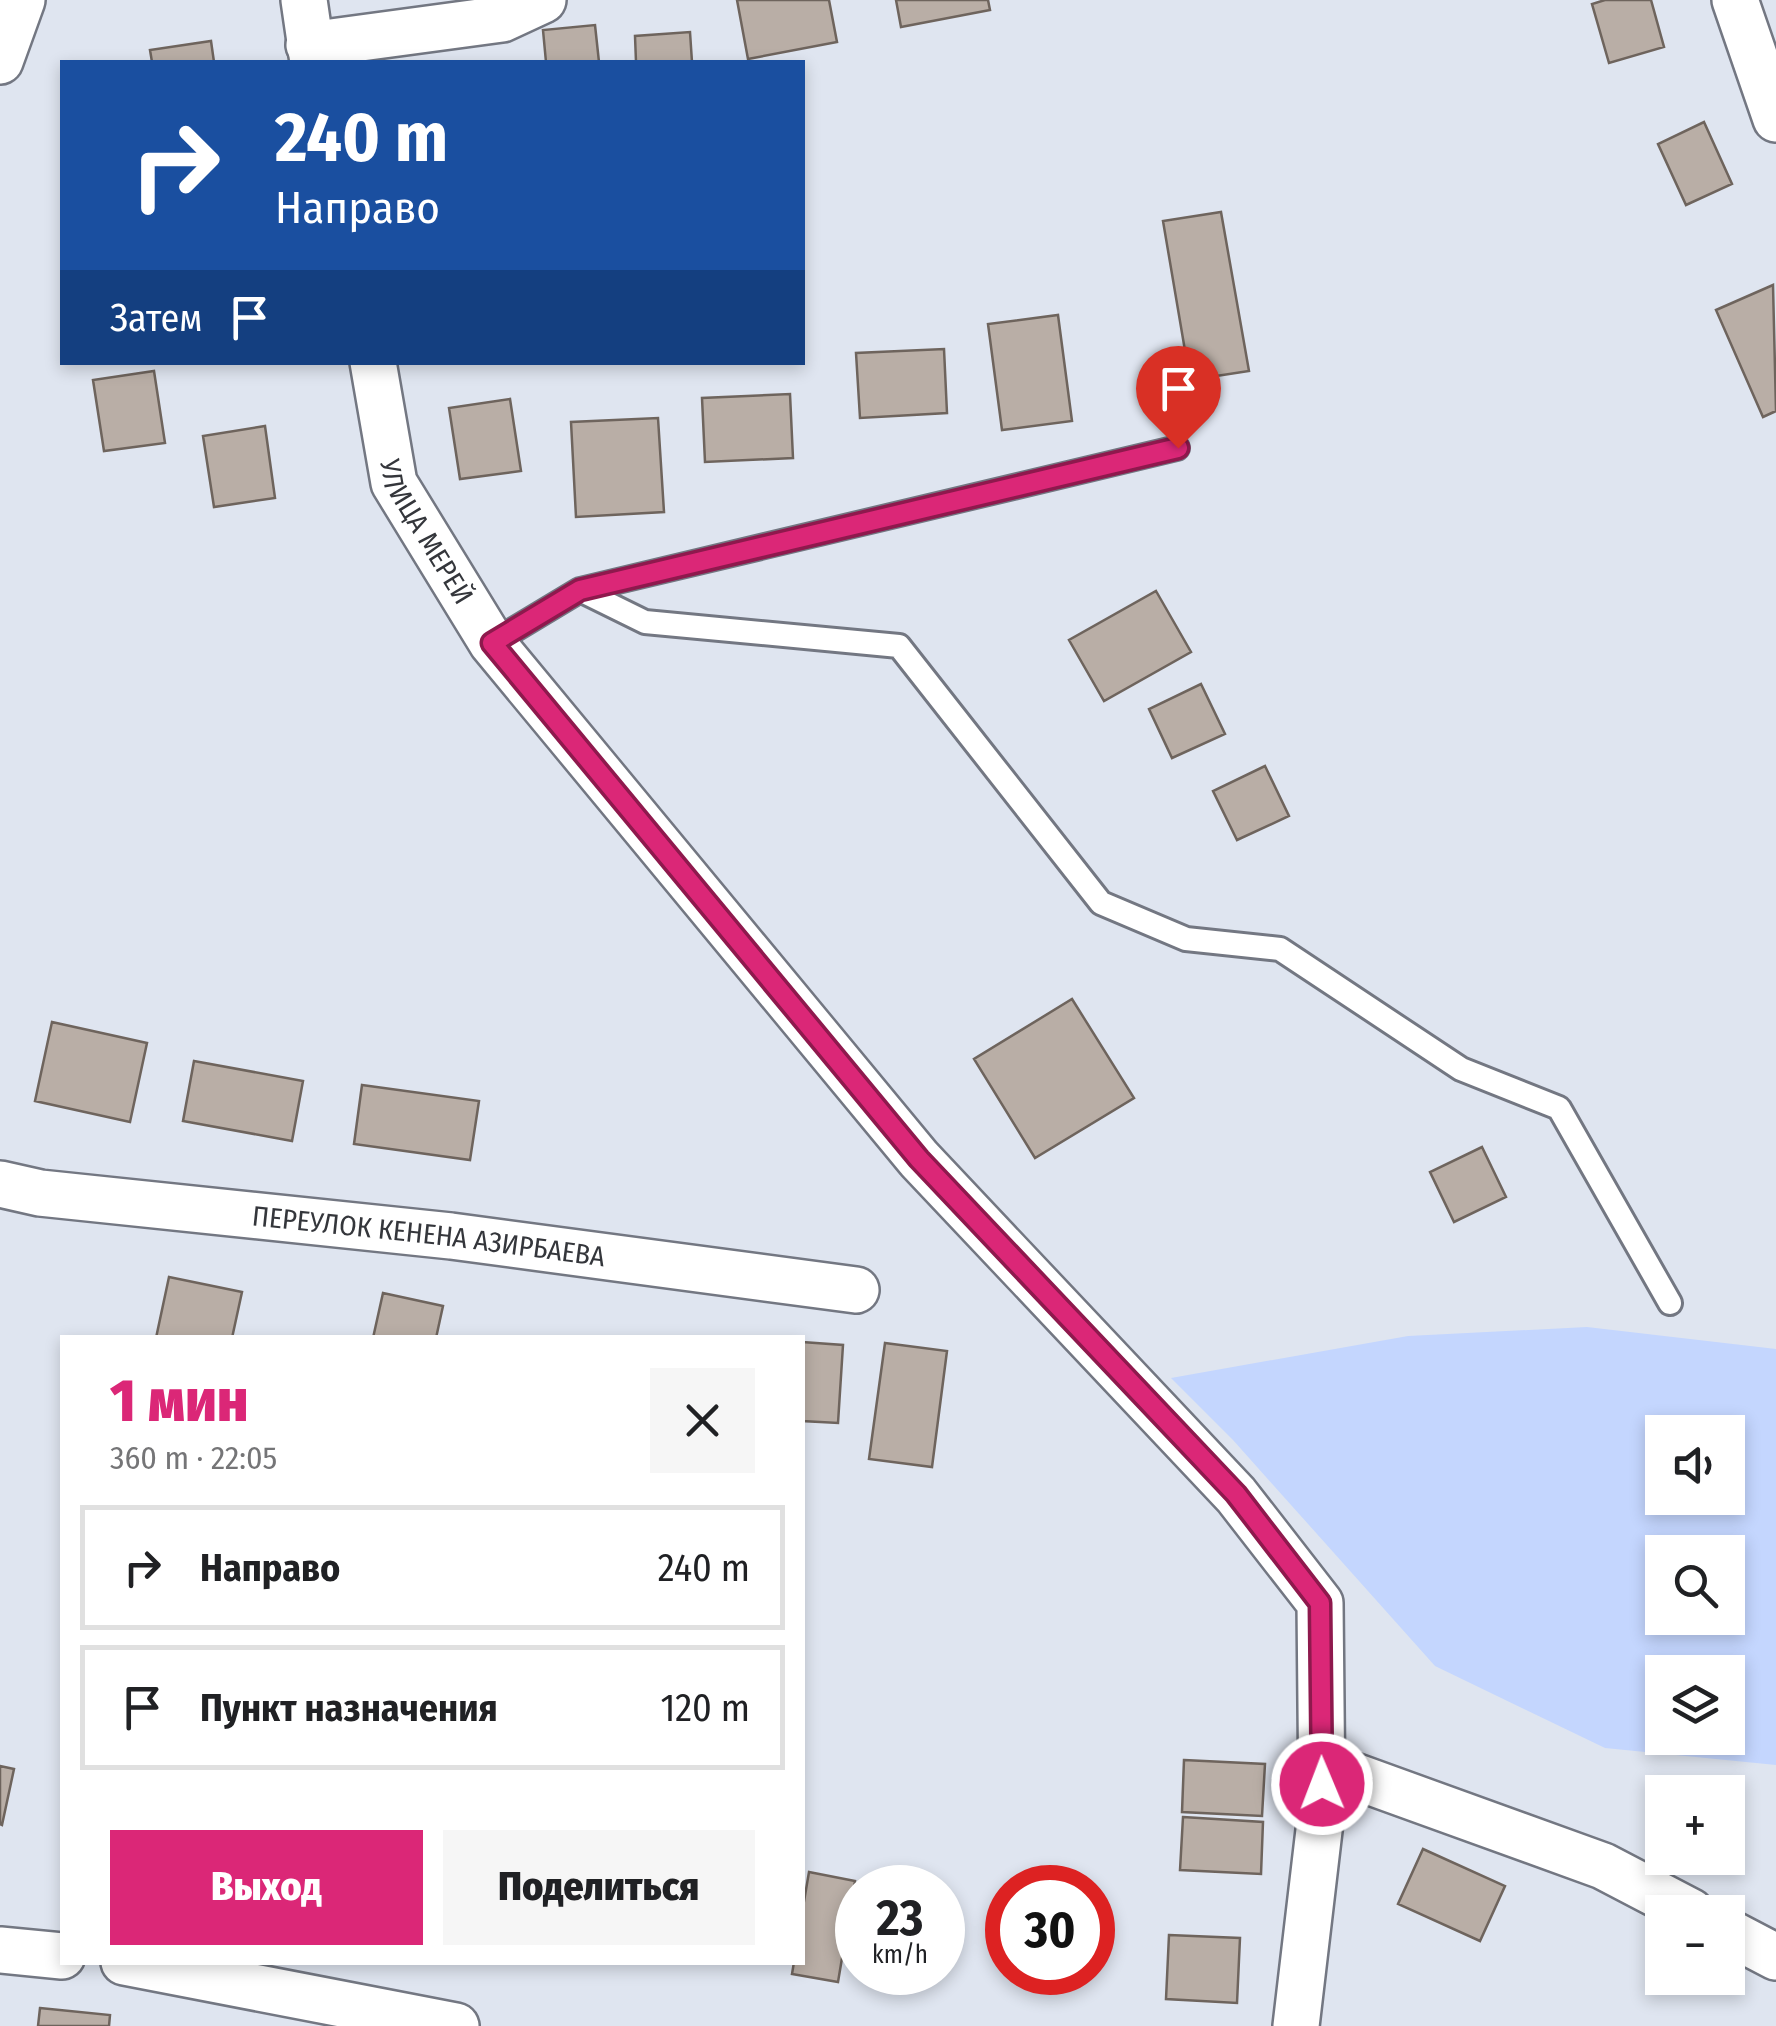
<!DOCTYPE html>
<html lang="ru">
<meta charset="utf-8">
<style>
:root{--surface:#fff;--page:#f6f6f6;--text:#202124;--muted:#757577;--line:#e0e0e0;--accent:#db2777}
body{margin:0;font-family:"Fira Sans Condensed",sans-serif;background:var(--page);color:var(--text);height:100vh;display:flex;flex-direction:column;font-size:38px;white-space:nowrap}
*{box-sizing:border-box;margin:0}
p{font-size:32px;color:var(--muted)}
.icon{flex:none;width:55px;height:55px;fill:none;stroke:currentColor;stroke-width:2;stroke-linecap:round;stroke-linejoin:round}
.map{position:relative;flex:1;overflow:hidden}
.sheet{position:absolute;left:60px;top:1335px;width:745px;height:630px;display:flex;flex-direction:column;background:var(--surface);border-radius:0px;box-shadow:0 5px 15px #0003}
.sheet>*{flex:none}
.banner{position:absolute;left:60px;top:60px;width:745px;height:305px;border-radius:0px;box-shadow:0 5px 15px #0003;background:#1a4fa0;color:#fff;overflow:hidden}
.tools{position:absolute;left:1645px;top:1415px;display:grid;gap:20px}
.tools a{display:grid;place-items:center;width:100px;height:100px;border-radius:0px;background:var(--surface);box-shadow:0 5px 15px #0003;font-size:50px}
.speed{position:absolute;left:835px;top:1865px;display:flex;gap:20px;font-size:50px;font-weight:700;text-align:center}
.speed>*{display:grid;place-content:center;width:130px;height:130px;border-radius:50%;background:var(--surface);box-shadow:0 5px 15px #0003;line-height:1}
.speed small{font-size:25px;font-weight:400}
.speed .limit{border:15px solid #d22;background:#fff;color:#111}
.pin{position:absolute;display:grid;place-items:center;width:85px;height:85px;color:#fff;margin:-102px -42px;border-radius:50% 50% 50% 0;rotate:-45deg;box-shadow:0 0 10px #0007}
.pin .icon{rotate:45deg}
.me{position:absolute;width:110px;margin:-55px;rotate:359deg;stroke-linejoin:round;filter:drop-shadow(0 0 8px #0008)}
.turn{display:flex;align-items:center;gap:35px;height:210px;padding:0 50px;font-size:45px}
.turn .icon{width:130px;height:130px;stroke-width:2.5}
.turn b{display:block;font-size:70px;line-height:85px}
.then{display:flex;align-items:center;height:95px;padding:0 50px;background:#0003;gap:20px;font-size:38px}
.round{display:grid;place-items:center;flex:none;width:105px;height:105px;border-radius:0px;background:var(--page)}
.headline{display:flex;align-items:center;justify-content:space-between;height:170px;padding:0 50px}
h1{font-size:60px;font-weight:800;line-height:75px;color:var(--accent)}
.cta{display:flex;gap:20px;margin-top:auto;padding:20px 50px}
.cta a{flex:1;height:115px;border-radius:0px;background:var(--accent);color:#fff;font-size:40px;font-weight:800;line-height:115px;text-align:center}
.cta a+a{background:var(--page);color:var(--text)}
ul{padding:0;list-style:none}
li{display:flex;align-items:center;gap:30px;height:125px;margin:0 20px 15px;padding:0 30px;border:5px solid var(--line);border-radius:0px}
li div{flex:1}
li b{display:block;font-size:38px}
li em{font-style:normal}
.map>svg:first-child{display:block}
</style>
<div class="map">
<svg width="1776" height="2026" viewBox="0 0 1776 2026">
<rect width="100%" height="100%" fill="#dfe5f0"/>
<path fill="#c4d6fe" fill-rule="evenodd" d="M 1587,1327 L 1776,1349 L 1776,1765 L 1605,1748 L 1435,1666 L 1233,1440 L 1171,1378 L 1408,1336 ZM 1662,1432 L 1728,1432 L 1728,1498 L 1662,1498 ZM 1728,1552 L 1728,1618 L 1662,1618 L 1662,1552 ZM 1662,1672 L 1728,1672 L 1728,1738 L 1662,1738 Z"/>
<path fill="#b9aea6" stroke="#6e645d" stroke-width="2.5" d="M 737,0 L 829,0 L 837,42 L 748,59 Z
M 896,0 L 988,0 L 990,10 L 901,27 Z
M 1605,0 L 1651,0 L 1664,47 L 1609,63 L 1592,4 Z
M 595,25 L 599,62 L 546,62 L 543,30 Z
M 690,32 L 692,62 L 636,62 L 635,36 Z
M 211,41 L 214,62 L 152,62 L 150,50 Z
M 1704,122 L 1732,184 L 1686,205 L 1658,144 Z
M 1221,212 L 1249,371 L 1190,380 L 1163,221 Z
M 1773,285 L 1776,411 L 1763,417 L 1716,310 Z
M 1058,315 L 1072,421 L 1002,430 L 988,324 Z
M 944,349 L 947,413 L 860,418 L 856,353 Z
M 154,371 L 165,443 L 104,451 L 93,380 Z
M 790,394 L 793,458 L 705,462 L 702,398 Z
M 510,399 L 521,471 L 460,479 L 449,408 Z
M 658,418 L 664,512 L 576,517 L 571,422 Z
M 265,426 L 275,498 L 214,507 L 203,436 Z
M 1156,591 L 1191,652 L 1104,701 L 1069,640 Z
M 1201,684 L 1225,734 L 1172,758 L 1149,709 Z
M 1265,766 L 1289,816 L 1237,840 L 1213,791 Z
M 1072,999 L 1134,1098 L 1035,1158 L 974,1059 Z
M 52,1022 L 147,1043 L 130,1122 L 35,1101 Z
M 194,1061 L 303,1081 L 292,1141 L 183,1121 Z
M 362,1085 L 479,1101 L 470,1160 L 354,1144 Z
M 1482,1147 L 1506,1197 L 1454,1222 L 1430,1172 Z
M 169,1277 L 242,1292 L 232,1338 L 156,1338 Z
M 383,1293 L 443,1306 L 436,1338 L 373,1338 Z
M 802,1342 L 843,1345 L 838,1423 L 802,1421 Z
M 885,1343 L 947,1351 L 932,1467 L 869,1459 Z
M 1184,1760 L 1265,1764 L 1262,1816 L 1182,1812 Z
M 0,1766 L 14,1769 L 2,1825 L 0,1824 Z
M 1183,1817 L 1263,1822 L 1261,1874 L 1180,1870 Z
M 1423,1849 L 1505,1886 L 1480,1941 L 1398,1904 Z
M 809,1872 L 855,1881 L 838,1982 L 792,1974 L 794,1962 L 802,1962 L 802,1913 Z
M 1169,1935 L 1240,1938 L 1237,2003 L 1166,1999 Z
M 40,2008 L 110,2015 L 109,2026 L 38,2026 Z"/>
<g fill="none" stroke-linecap="round" stroke-linejoin="round">
<g stroke="#737782" stroke-width="28">
<path id="lane" d="M 580,590 L 645,622 L 899,646 L 1101,903 L 1186,939 L 1280,949 L 1461,1069 L 1559,1108 L 1670,1303
M 492,643 L 580,590 L 1177,448"/>
</g>
<g stroke="#737782" stroke-width="50">
<g id="street">
<path d="M 304,0 L 313,62"/>
<path d="M 1735,0 L 1776,119"/>
<path d="M 309,45 L 502,19 L 543,0"/>
<path d="M 0,61 L 22,0"/>
<path id="s1" d="M 373,362 L 394,483 L 492,643 L 919,1159 L 1236,1495 L 1320,1603 L 1322,1805 L 1296,2026"/>
<path id="s2" d="M 0,1184 L 40,1193 L 451,1236 L 856,1290"/>
<path d="M 1321,1764 L 1603,1866 L 1691,1912"/>
<path d="M 1728,1932 L 1776,1957"/>
<path d="M 0,1950 L 62,1956"/>
<path d="M 124,1962 L 456,2026"/>
</g>
</g>
<use href="#lane" stroke="#fff" stroke-width="22"/>
<use href="#street" stroke="#fff" stroke-width="45"/>
</g>
<g fill="none" stroke-linecap="round" stroke-linejoin="round">
<g stroke="#8e194d" stroke-width="25">
<path id="route" d="M 1178,448 L 580,590 L 492,643 L 919,1159 L 1236,1494 L 1320,1603 L 1322,1784"/>
</g>
<use href="#route" stroke="#db2777" stroke-width="18"/>
</g>
<g text-anchor="middle" dominant-baseline="central" stroke-width="10" stroke-linejoin="round" paint-order="stroke">
<g font-size="28" fill="#34363b" stroke="#dfe5f0">
<text stroke="none"><textPath href="#s1" startOffset="180">УЛИЦА МЕРЕЙ</textPath></text>
<text stroke="none"><textPath href="#s2" startOffset="432">ПЕРЕУЛОК КЕНЕНА АЗИРБАЕВА</textPath></text>
</g>
</g>
</svg>
<div class="tools">
<a><svg class="icon" aria-label="sound" viewBox="0 0 24 24"><path d="M4 9h4l5-4v14l-5-4H4zM17 9q2 3 0 6"/></svg></a>
<a><svg class="icon" aria-label="search" viewBox="0 0 24 24"><circle cx="10" cy="10" r="6"/><path d="M15 15l6 6"/></svg></a>
<a><svg class="icon" aria-label="layers" viewBox="0 0 24 24"><path d="M12 4l9 5-9 5-9-5zM3 14l9 5 9-5"/></svg></a>
<a>+</a>
<a>−</a>
</div>
<div class="speed"><div>23<small>km/h</small></div><div class="limit">30</div></div>
<div class="pin" style="left:1178px;top:448px;background:#d93025"><svg class="icon" aria-label="arrive" viewBox="0 0 24 24"><path d="M6 21V4h12l-3 4 3 4H6"/></svg></div>
<svg class="me" style="left:1322px;top:1784px" viewBox="-20 -20 40 40"><circle r="17" fill="#db2777" stroke="#fff" stroke-width="3"/><path d="M0-11L8 9 0 5-8 9z" fill="#fff"/></svg>
<div class="banner">
<div class="turn"><svg class="icon" aria-label="right" viewBox="0 0 24 24"><path d="M7 20v-9h11M14 6l5 5-5 5"/></svg><div><b>240 m</b>Направо</div></div>
<div class="then">Затем<svg class="icon" aria-label="arrive" viewBox="0 0 24 24"><path d="M6 21V4h12l-3 4 3 4H6"/></svg></div>
</div>
<section class="sheet">
<div class="headline"><div><h1>1 мин</h1><p>360 m · 22:05</p></div><a class="round"><svg class="icon" aria-label="close" viewBox="0 0 24 24"><path d="M6 6l12 12M18 6L6 18"/></svg></a></div>
<ul>
<li><svg class="icon" aria-label="right" viewBox="0 0 24 24"><path d="M7 20v-9h11M14 6l5 5-5 5"/></svg><div><b>Направо</b></div><em>240 m</em></li>
<li><svg class="icon" aria-label="arrive" viewBox="0 0 24 24"><path d="M6 21V4h12l-3 4 3 4H6"/></svg><div><b>Пункт назначения</b></div><em>120 m</em></li>
</ul>
<div class="cta"><a>Выход</a><a>Поделиться</a></div>
</section>
</div>
